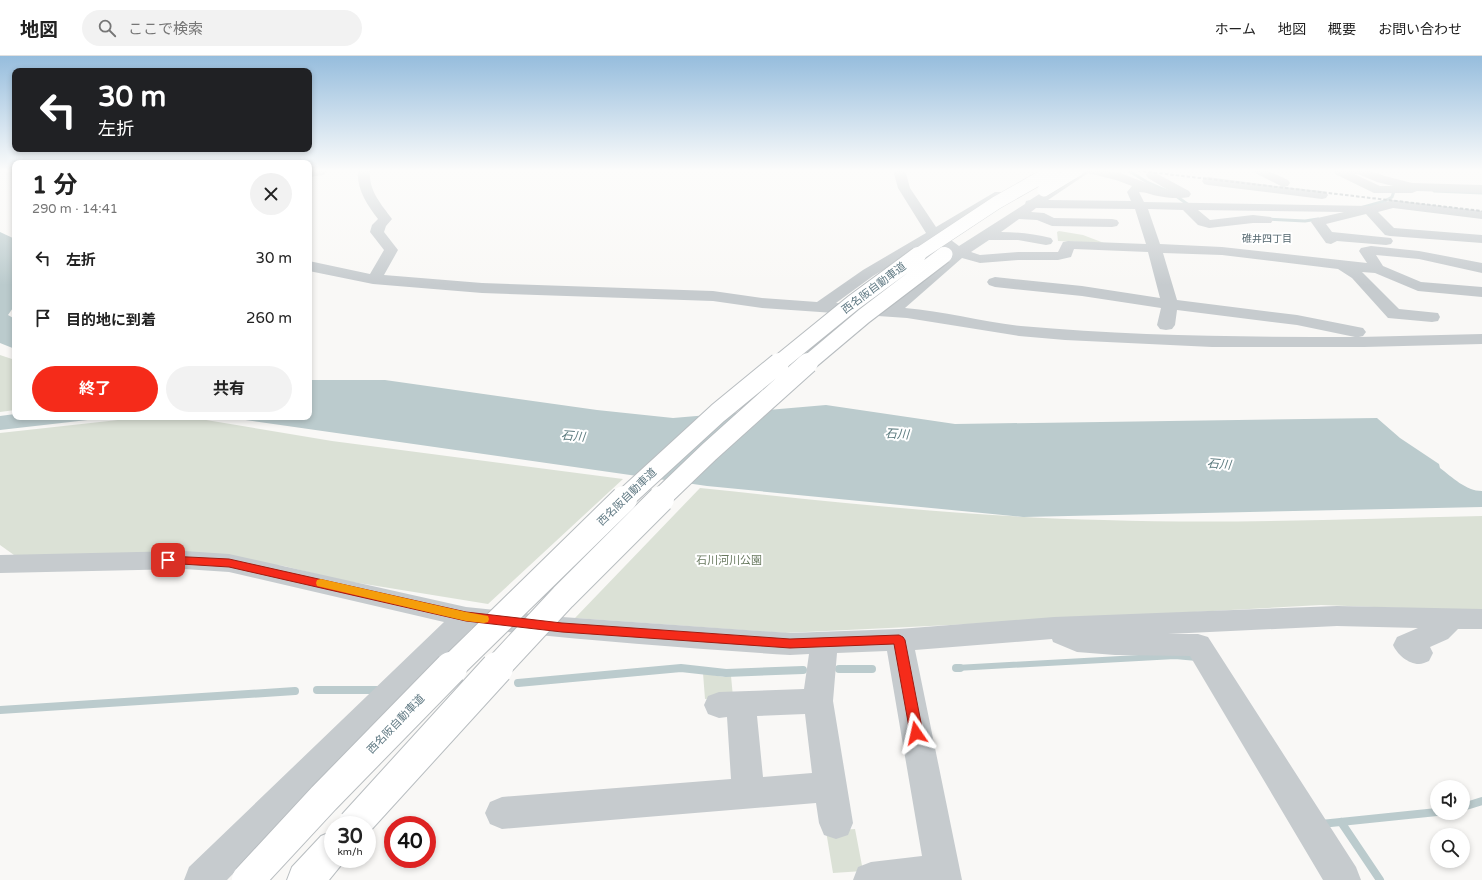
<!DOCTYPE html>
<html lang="ja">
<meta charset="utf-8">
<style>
:root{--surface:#fff;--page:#f2f2f2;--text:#222;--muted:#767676;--line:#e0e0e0;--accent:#f52b1a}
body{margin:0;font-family:"Varela Round","Noto Sans JP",sans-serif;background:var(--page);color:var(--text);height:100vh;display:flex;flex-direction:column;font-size:15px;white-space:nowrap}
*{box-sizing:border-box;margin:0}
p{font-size:13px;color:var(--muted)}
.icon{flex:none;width:22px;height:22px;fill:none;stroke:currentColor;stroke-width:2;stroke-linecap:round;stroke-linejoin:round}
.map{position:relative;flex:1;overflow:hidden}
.panel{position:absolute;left:12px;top:104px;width:300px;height:260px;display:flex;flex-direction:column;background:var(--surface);border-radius:8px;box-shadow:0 2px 6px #0003}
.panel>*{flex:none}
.top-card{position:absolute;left:12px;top:12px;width:300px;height:84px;border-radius:8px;box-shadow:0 2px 6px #0003;background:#202124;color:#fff;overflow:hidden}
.tools{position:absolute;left:1430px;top:724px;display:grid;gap:8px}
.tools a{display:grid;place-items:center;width:40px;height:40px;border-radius:50%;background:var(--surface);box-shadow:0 2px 6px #0003;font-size:20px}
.speed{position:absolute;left:324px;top:760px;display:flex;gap:8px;font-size:20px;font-weight:700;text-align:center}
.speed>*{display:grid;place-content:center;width:52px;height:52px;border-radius:50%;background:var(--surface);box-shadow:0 2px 6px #0003;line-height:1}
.speed small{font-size:10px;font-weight:400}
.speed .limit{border:6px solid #d22;background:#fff;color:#111}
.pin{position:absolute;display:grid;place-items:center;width:34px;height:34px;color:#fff;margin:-17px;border-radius:8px;box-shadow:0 2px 6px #0006}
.me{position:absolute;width:44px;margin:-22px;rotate:349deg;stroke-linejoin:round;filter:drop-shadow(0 0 3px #0008)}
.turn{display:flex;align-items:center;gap:14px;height:84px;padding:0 20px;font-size:18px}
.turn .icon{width:52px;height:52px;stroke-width:2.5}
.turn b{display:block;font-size:28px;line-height:34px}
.round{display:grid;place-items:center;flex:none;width:42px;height:42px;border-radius:21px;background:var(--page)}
.head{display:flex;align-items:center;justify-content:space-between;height:68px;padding:0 20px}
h1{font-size:24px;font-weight:700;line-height:30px}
.cta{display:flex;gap:8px;margin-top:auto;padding:8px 20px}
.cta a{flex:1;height:46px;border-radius:24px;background:var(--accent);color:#fff;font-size:16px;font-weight:700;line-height:46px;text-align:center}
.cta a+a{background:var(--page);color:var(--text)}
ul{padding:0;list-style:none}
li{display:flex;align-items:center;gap:12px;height:60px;padding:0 20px}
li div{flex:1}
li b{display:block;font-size:15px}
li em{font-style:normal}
header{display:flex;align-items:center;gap:24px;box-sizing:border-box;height:56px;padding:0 20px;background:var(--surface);border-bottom:1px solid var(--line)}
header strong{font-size:19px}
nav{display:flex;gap:22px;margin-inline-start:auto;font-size:14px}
.search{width:280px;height:36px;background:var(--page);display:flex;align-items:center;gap:10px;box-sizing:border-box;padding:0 14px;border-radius:22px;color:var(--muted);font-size:15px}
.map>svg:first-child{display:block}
</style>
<header>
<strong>地図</strong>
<div class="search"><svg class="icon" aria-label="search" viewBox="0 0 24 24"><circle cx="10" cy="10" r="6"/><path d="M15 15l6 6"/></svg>ここで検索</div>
<nav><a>ホーム</a><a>地図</a><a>概要</a><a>お問い合わせ</a></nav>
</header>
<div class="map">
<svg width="1482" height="824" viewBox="0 0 1482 824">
<rect width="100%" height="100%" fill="#f9f8f6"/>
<path fill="#dbe1d6" d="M 1059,175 L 1083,179 L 1104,187 L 1058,185 L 1057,176 Z
M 0,299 L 15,304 L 15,354 L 0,356 Z
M 145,361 L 188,361 L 332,385 L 623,423 L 488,548 L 340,524 L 284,510 L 206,500 L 21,504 L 0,489 L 0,377 Z
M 700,432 C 834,446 969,461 1104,464 C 1230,468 1356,463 1482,460 L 1482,555 L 1321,549 L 1012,566 L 785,577 L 575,562 Z
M 703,617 L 723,621 L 731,620 L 733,641 L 705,643 Z
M 855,773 L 863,815 L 833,817 L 826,775 Z"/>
<path fill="#bbcbcd" d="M 0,176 L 15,183 L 15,249 L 8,259 L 15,263 L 15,293 L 0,287 Z
M 309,324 L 385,324 L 597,354 L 673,362 L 826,349 L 955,368 L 1377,362 L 1400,382 L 1439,408 L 1440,412 C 1452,421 1466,435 1482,435 L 1482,451 L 1023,461 L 707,430 L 224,361 L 309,361 Z
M 15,358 L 15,361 L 114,361 L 0,374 L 0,360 Z"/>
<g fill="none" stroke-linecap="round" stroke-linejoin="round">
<path stroke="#bbcbcd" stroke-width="3" d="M 1129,115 L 1147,126 L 1172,137 L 1190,150
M 1434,135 L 1482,137
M 1360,152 L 1385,145 L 1392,141 L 1394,135 L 1398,135
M 1266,163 L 1305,165 L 1318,163"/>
<path stroke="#bbcbcd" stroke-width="6" d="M 956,612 L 1175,600 L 1197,602
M 673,613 L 688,613"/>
<path stroke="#bbcbcd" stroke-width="8" d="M 956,612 L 960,612
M 839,613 L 872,613
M 518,627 L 681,612 L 726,617 L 803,614
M 317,634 L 378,634
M 0,654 L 295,635
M 1463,751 L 1482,745
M 1341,766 L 1380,824
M 1321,768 L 1437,756"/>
<g stroke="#b8bdc0" stroke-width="2">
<path id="highway" d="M 333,775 L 333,803 L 346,803 L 329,824 L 287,824 L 292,811 L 321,780 Z"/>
</g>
<path fill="#c6cbce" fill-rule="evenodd" d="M 309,114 L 330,114 L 323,119 L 309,121 Z
M 358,114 L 370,114 C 368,134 381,148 392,163 L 386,170 L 384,176 L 398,194 L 384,219 L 482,227 L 713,235 L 762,242 L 817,246 L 863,214 L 926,177 L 898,132 L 893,114 L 905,114 L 910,132 L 936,171 L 995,136 L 1003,136 L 1005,139 L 1003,142 L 943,178 L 959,190 L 1025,148 L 1026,145 L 1030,144 L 1077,114 L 1104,114 L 1120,117 L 1162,133 L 1168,134 L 1148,122 L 1146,119 L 1148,116 L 1152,115 L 1189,135 L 1191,138 L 1189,141 C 1180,143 1167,142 1158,140 C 1151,139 1147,136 1139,136 L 1144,146 L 1370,150 L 1393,144 L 1482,155 L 1482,163 L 1393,152 L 1378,156 L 1394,172 L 1482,179 L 1482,187 L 1390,180 L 1385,179 L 1366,158 L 1326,168 L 1332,176 L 1391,182 L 1393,185 L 1391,188 L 1386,189 L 1337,185 L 1331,188 L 1326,187 L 1311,166 L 1313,163 L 1344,156 L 1198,154 L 1210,164 L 1253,159 L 1271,161 L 1273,164 L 1271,167 L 1253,167 L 1209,172 L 1198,169 L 1183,154 L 1148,153 L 1160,188 L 1222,191 L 1367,207 L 1359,195 L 1361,192 L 1371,190 L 1419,195 L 1482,207 L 1482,217 L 1419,203 L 1376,199 L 1383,210 L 1421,226 L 1482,231 L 1482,241 L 1418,235 L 1375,217 L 1362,216 L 1399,253 L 1438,257 L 1440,261 L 1438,265 L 1432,266 L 1388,262 L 1352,222 L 1338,213 L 1222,199 L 1163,197 L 1177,244 L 1297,259 L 1363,272 L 1366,276 L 1363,280 L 1359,281 L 1482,278 L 1482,288 L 1364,291 L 1212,291 L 1065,284 L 1019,280 L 907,262 L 762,252 L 713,245 L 482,237 L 373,228 L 309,215 L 309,205 L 370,218 L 384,194 L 370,176 L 372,169 L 378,163 C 367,149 356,132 358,114 ZM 1088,117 L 1116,124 L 1132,130 L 1127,136 L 1131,145 L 1048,144 ZM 1036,152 L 1135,153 L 1146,188 L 1068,185 L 1063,186 L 1058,196 L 1018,196 L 980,199 L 971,196 L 989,184 L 1018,184 L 1046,189 L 1051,188 L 1053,185 L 1051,182 C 1034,178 1018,176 1001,176 L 1019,163 L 1037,164 L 1052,170 L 1112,171 L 1117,170 L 1119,167 L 1117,164 L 1112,163 L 1054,162 L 1044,157 L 1031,156 ZM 933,184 L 950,197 L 886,251 L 836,247 L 873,220 ZM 1074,193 L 1148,196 L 1160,242 L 1082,230 L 995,221 L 989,223 L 987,226 L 989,229 L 995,231 L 1082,240 L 1161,252 L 1157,269 L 1160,273 L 1166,274 L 1172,273 L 1175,269 L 1177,254 L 1297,269 L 1355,281 C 1243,281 1132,280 1021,270 C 982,266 944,255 905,252 L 962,202 L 980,207 L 1018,204 L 1058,204 L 1071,201 Z
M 1251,114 L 1266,114 L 1288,124 L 1290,127 L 1288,130 L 1284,131 L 1322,135 L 1326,136 L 1328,139 L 1326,142 L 1322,143 L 1208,129 L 1204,128 L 1202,125 L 1204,122 L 1208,121 L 1283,131 L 1253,116 Z
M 1334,114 L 1369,114 L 1385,120 L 1412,127 L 1482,129 L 1482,137 L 1417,135 L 1412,137 L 1374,137 L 1335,118 ZM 1354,118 L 1358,118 L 1377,126 L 1393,130 L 1380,130 Z
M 184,495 L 229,498 L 466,551 L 562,561 L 790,577 L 899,573 L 1054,561 L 1337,550 L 1482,553 L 1482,573 L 1458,573 L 1448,583 L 1430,591 L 1433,597 L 1429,605 C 1426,606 1422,608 1419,608 C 1408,608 1397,598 1393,589 L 1397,581 L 1418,572 L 1337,570 L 1168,578 L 1198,578 L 1208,581 L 1356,811 L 1361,824 L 1323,824 L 1190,600 L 1115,599 L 1077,596 L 1053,586 L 1052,583 L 915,594 L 962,824 L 853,824 L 858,811 L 871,806 L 922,800 L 887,595 L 837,597 L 833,645 L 853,767 L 848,779 L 836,783 L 824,779 L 819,767 L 816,747 L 502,773 L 490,768 L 485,757 L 490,746 L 502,741 L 731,723 L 727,661 L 719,662 L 708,658 L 704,649 L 708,640 L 719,636 L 804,633 L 809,598 L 790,599 C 684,592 578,584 472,572 L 227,824 L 184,824 L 189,811 L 444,566 L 229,516 L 184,513 L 0,517 L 0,499 ZM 805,658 L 812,717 L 763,721 L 757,660 Z"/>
<use href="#highway" fill="#fff" fill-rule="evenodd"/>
<path stroke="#a4aeb2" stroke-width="2" stroke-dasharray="3.5 2" stroke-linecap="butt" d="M 1132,114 L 1482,155"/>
<g stroke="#b8bdc0" stroke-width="14" stroke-linecap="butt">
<path id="highway-bridge-far4" d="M 1044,134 L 1077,114
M 916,200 L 996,147 L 1054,114
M 943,200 L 946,198"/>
</g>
<g stroke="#b8bdc0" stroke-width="18" stroke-linecap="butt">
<path id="highway-bridge-far3" d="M 778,308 L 853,247 L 918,199
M 807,308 L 864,260 L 944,199"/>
</g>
<g stroke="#b8bdc0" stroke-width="22" stroke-linecap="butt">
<path id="highway-bridge-far2" d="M 623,444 L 718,357 L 779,307
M 659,444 L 709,396 L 808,307"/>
</g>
<g stroke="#b8bdc0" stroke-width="28" stroke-linecap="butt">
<path id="highway-bridge-far1" d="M 450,613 L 624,443
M 496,613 L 563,541 L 661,443"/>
</g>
<g stroke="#b8bdc0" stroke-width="34" stroke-linecap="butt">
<path id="highway-bridge" d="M 354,769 L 497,612
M 248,824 L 324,742 L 451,612"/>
</g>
<use href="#highway-bridge-far4" stroke="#fff" stroke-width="13"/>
<use href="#highway-bridge-far3" stroke="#fff" stroke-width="16"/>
<use href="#highway-bridge-far2" stroke="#fff" stroke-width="20"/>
<use href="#highway-bridge-far1" stroke="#fff" stroke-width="26"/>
<use href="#highway-bridge" stroke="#fff" stroke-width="32"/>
</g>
<linearGradient id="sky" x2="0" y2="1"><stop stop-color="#96bddd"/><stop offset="0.5" stop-color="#fcfcfb"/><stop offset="1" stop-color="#fcfcfb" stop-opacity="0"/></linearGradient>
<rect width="1482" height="229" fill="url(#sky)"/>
<path fill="#f52b1a" stroke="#9f1c11" d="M 168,500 L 229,503 L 466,556 L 562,567 L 790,583 L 899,579 L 903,581 L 905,584 L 923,677 L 921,681 L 916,682 L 912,681 L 910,677 L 894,588 L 790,592 L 562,576 L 466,565 L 229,511 L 165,507 L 163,504 L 165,501 Z"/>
<path fill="#f59e0b" d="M 321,523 L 466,556 L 488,560 L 489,563 L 488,566 L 484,567 L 466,565 L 317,530 L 316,527 L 317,524 Z"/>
<g text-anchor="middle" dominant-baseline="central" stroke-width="4" stroke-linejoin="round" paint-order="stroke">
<g font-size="10" fill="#53666e" stroke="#fff">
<text x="1267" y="183">碓井四丁目</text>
</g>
<g font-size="11" fill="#617a84" stroke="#fff">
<text transform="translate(874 232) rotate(-37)">西名阪自動車道</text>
<text transform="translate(627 441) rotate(-44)">西名阪自動車道</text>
<text transform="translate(396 668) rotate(-46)">西名阪自動車道</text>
</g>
<g font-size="11" fill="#697a60" stroke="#fff">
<text x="729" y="504">石川河川公園</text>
</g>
<g font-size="12" font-style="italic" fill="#5b7a7e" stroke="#fff">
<text transform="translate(897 378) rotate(3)">石川</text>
<text transform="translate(573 380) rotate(5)">石川</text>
<text transform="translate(1219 408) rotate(5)">石川</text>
</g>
</g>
</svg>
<div class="tools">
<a><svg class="icon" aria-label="sound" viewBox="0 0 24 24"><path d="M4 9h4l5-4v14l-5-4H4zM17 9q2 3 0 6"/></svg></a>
<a><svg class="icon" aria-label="search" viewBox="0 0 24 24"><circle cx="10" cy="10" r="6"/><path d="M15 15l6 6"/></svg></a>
</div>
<div class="speed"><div>30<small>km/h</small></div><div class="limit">40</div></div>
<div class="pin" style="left:168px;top:504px;background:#d93025"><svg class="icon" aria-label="arrive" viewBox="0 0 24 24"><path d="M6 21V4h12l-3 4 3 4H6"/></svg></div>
<svg class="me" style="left:916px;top:677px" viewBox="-20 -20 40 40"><path d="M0-17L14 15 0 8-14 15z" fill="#f52b1a" stroke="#fff" stroke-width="4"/></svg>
<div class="top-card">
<div class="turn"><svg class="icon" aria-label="left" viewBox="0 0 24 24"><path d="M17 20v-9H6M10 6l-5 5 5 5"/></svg><div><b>30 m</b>左折</div></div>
</div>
<section class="panel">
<div class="head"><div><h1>1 分</h1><p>290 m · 14:41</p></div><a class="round"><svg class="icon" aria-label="close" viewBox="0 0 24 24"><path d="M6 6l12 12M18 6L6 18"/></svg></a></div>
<ul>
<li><svg class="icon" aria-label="left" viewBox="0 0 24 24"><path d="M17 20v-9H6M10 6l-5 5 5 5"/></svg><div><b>左折</b></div><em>30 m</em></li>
<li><svg class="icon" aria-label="arrive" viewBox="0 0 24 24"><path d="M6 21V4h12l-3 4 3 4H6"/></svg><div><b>目的地に到着</b></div><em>260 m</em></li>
</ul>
<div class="cta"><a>終了</a><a>共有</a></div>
</section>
</div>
